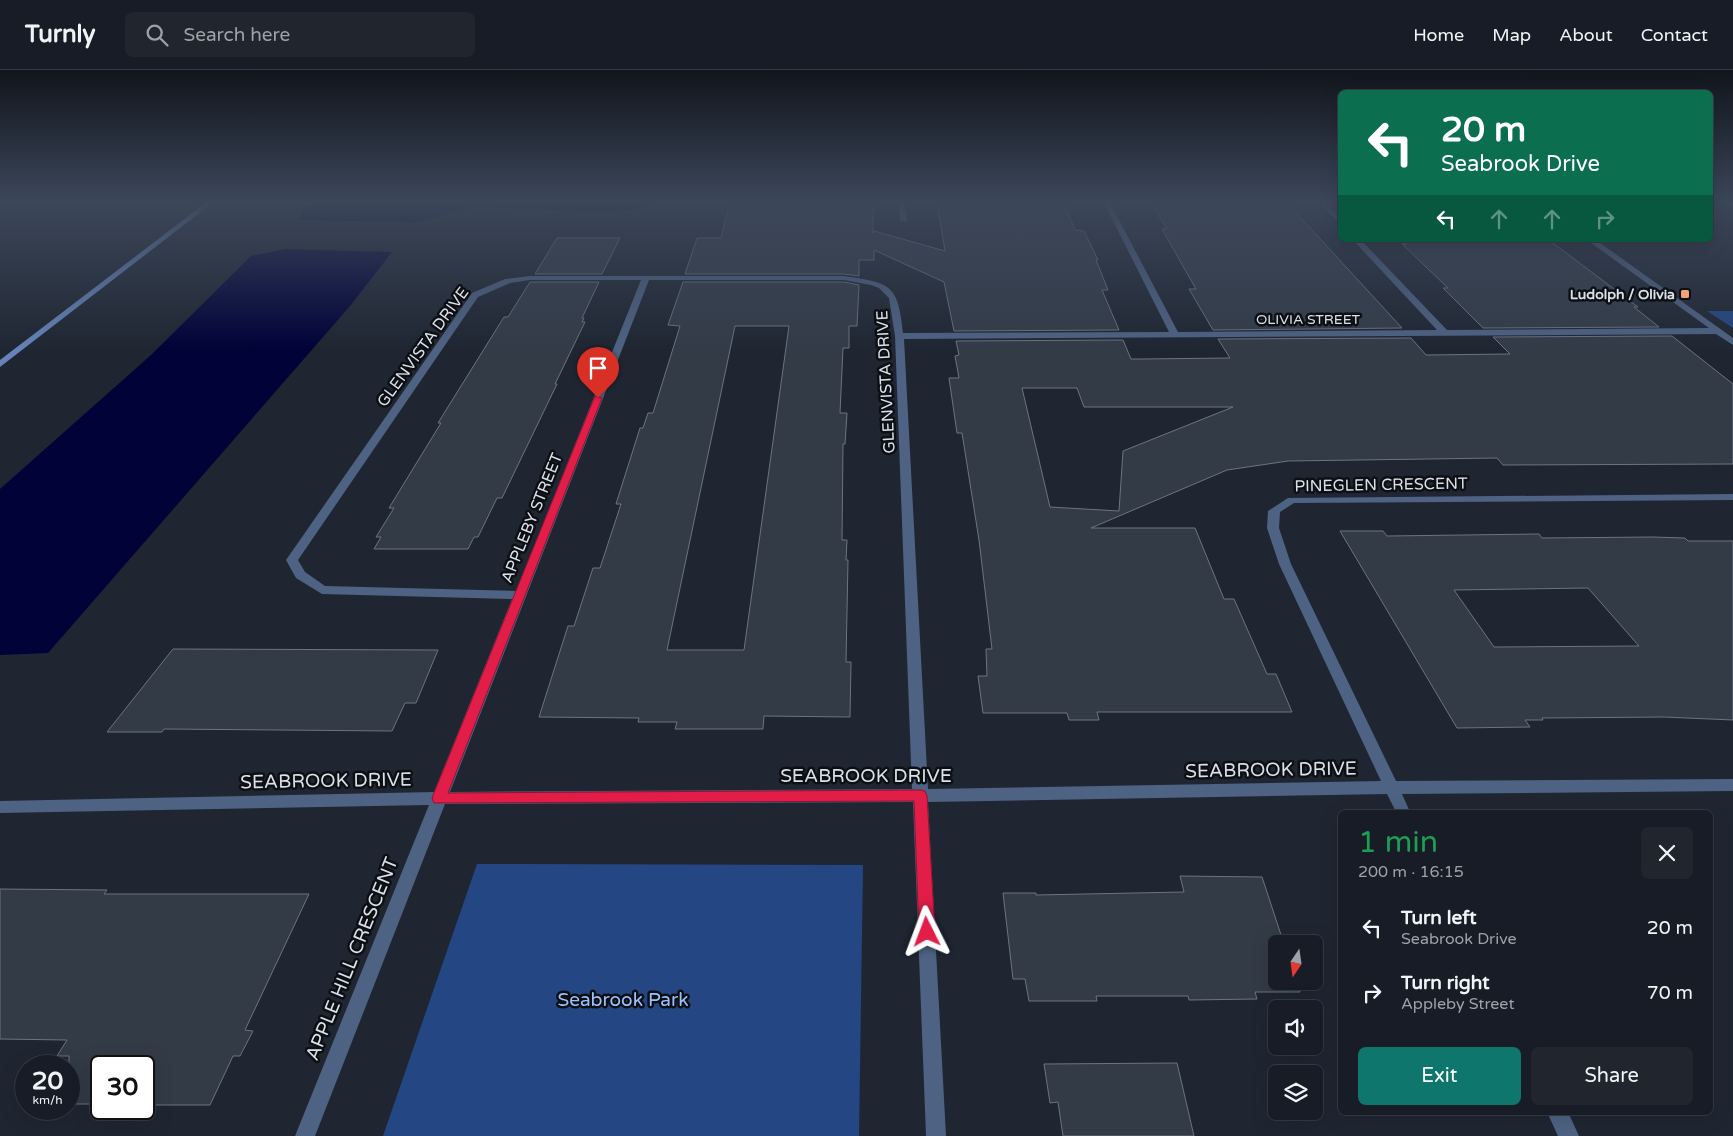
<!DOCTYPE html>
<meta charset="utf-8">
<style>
:root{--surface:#171c26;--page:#20252e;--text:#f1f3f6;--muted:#9ea1a7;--line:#363a43;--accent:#0f766e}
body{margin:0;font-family:"Varela Round",sans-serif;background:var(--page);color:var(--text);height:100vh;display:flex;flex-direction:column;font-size:19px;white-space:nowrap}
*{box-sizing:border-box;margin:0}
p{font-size:16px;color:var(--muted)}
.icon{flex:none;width:28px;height:28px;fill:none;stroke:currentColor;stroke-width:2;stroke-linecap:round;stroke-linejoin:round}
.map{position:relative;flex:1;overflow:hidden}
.panel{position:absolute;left:1338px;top:740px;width:375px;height:305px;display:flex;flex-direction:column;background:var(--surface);border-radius:8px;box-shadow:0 5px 20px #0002,0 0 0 1px var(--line)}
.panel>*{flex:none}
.top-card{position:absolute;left:1338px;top:20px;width:375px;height:152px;border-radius:8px;box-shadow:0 5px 20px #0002,0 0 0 1px var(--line);background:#0b6e4f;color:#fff;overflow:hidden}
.needle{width:32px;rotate:193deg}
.controls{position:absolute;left:1268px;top:865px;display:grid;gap:10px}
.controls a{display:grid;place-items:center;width:55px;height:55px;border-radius:8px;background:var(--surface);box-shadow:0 5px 20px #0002,0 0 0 1px var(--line);font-size:25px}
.speed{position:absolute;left:15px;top:985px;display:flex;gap:10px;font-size:25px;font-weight:700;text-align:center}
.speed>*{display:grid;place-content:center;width:65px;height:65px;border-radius:50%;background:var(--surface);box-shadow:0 5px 20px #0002,0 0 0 1px var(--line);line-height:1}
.speed small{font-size:12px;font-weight:400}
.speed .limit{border:2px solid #111;border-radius:8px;background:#fff;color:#111}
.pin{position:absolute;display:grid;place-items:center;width:42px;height:42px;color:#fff;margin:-51px -21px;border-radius:50% 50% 50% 0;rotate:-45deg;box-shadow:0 0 5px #0007}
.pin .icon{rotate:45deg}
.me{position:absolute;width:55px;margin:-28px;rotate:357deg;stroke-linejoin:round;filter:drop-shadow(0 0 4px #0008)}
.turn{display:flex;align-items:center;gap:18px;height:105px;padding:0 20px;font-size:22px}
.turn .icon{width:65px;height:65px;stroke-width:2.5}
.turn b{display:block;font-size:35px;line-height:42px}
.lanes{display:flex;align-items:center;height:48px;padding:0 20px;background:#0003;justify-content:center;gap:25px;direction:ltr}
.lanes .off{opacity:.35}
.round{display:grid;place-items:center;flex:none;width:52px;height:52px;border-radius:8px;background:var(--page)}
.head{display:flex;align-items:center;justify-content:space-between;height:85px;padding:0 20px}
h1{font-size:30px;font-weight:600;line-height:38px;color:#1e9e55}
.cta{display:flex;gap:10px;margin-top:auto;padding:10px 20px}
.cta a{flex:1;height:58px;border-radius:8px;background:var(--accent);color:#fff;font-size:20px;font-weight:600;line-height:58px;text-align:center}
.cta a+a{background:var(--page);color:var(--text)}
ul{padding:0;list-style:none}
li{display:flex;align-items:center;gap:15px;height:65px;padding:0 20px}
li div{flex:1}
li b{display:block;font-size:19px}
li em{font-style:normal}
header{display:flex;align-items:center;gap:30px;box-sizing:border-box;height:70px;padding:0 25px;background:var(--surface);border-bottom:1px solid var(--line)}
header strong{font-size:24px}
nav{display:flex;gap:28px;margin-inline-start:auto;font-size:18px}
.search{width:350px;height:45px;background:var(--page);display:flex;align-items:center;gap:12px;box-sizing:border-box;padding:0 18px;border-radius:8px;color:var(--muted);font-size:19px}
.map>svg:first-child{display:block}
</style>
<header>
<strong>Turnly</strong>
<div class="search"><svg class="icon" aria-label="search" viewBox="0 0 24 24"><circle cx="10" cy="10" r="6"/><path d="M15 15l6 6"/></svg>Search here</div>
<nav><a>Home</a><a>Map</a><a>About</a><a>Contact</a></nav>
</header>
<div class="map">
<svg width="1733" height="1066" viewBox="0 0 1733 1066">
<rect width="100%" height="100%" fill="#1f2632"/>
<path fill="#244784" d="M 1707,241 L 1733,241 L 1733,258 Z
M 477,794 L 863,795 L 859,1066 L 383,1066 Z"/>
<path fill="#000238" d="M 323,131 L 652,131 L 643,139 L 603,142 L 474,137 L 416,152 L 298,150 L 305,137 Z
M 285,179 L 392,182 L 350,236 L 48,583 L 0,585 L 0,419 L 151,285 L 251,186 Z"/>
<path fill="#333b47" stroke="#6c7483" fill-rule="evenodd" d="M 730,131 L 873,131 L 873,163 L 874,161 L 945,181 L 937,131 L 1063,131 L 1075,160 L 1084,161 L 1098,190 L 1096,190 L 1108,220 L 1102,220 L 1119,260 L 954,261 L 944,212 L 874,180 L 874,190 L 859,190 L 859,206 L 844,204 L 685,204 L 697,168 L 721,168 Z
M 1150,131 L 1278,131 L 1284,137 L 1291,137 L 1402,258 L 1213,260 L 1189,219 L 1196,219 L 1162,159 L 1167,159 Z
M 557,168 L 620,168 L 602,204 L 535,204 Z
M 1401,170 L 1549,170 L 1638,237 L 1634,237 L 1659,257 L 1483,258 L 1443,218 L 1448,218 L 1402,174 L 1406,174 Z
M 530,212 L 599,212 L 582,248 L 584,248 L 582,252 L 585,252 L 555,314 L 557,314 L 502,428 L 497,428 L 478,467 L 474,467 L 468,479 L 374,479 L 381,467 L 376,467 L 394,438 L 389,438 L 441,353 L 438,353 L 504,247 L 508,247 Z
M 683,212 L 844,212 L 859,215 L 857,256 L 849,256 L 849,278 L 843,278 L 840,343 L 847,343 L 845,374 L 843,374 L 842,470 L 847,470 L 846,490 L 848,490 L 846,592 L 851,592 L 850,647 L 764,646 L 763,659 L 675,659 L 677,652 L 638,652 L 639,648 L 539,647 L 568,556 L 574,556 L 593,498 L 600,498 L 621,434 L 616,434 L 640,358 L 643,358 L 648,343 L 653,343 L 680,256 L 668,255 ZM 735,256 L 789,256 L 744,580 L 667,580 Z
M 1672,266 L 1733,314 L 1733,394 L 1503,395 L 1497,388 L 1288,391 L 1227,400 L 1091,458 L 1195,458 L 1224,529 L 1234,529 L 1267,604 L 1276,604 L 1292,642 L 1097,642 L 1099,650 L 1069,650 L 1067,643 L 983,643 L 978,606 L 987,606 L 986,579 L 992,579 L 979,470 L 962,363 L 957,363 L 949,308 L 959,308 L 955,286 L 959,285 L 956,271 L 1123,270 L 1131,289 L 1142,289 L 1230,288 L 1218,269 L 1411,268 L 1426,285 L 1510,284 L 1493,267 ZM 1022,318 L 1077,318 L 1084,337 L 1233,337 L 1123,381 L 1119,441 L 1050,437 Z
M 1340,461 L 1383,461 L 1387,466 L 1539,464 L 1542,468 L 1652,467 L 1685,468 L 1688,471 L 1733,471 L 1733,650 L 1664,647 L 1542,648 L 1543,650 L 1525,650 L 1530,657 L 1457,658 ZM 1588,518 L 1639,576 L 1494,577 L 1454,520 Z
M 173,579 L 438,580 L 416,633 L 405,633 L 392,661 L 164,659 L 162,662 L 107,662 Z
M 1180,806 L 1262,807 L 1284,874 L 1276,874 L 1276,911 L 1296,911 L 1300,922 L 1255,922 L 1257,929 L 1189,930 L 1188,926 L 1096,926 L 1097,931 L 1029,931 L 1025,909 L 1013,909 L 1003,823 L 1036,823 L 1036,825 L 1184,822 Z
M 0,819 L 107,820 L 104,824 L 309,824 L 245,960 L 253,961 L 240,986 L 233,986 L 210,1035 L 144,1035 L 144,996 L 101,996 L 101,1034 L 69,1034 L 69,986 L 57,986 L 67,970 L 0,969 Z
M 1177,993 L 1194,1066 L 1063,1066 L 1058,1032 L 1050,1033 L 1044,994 Z"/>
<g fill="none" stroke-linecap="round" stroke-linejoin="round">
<path fill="#4e6283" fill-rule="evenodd" d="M 899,131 L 905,131 L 907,152 L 900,150 Z"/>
<path fill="#4e6283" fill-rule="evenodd" d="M 1103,131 L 1109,131 L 1178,262 L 1437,260 L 1353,170 L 1361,170 L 1447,260 L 1709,258 L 1587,170 L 1596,170 L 1733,268 L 1733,275 L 1716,264 L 904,269 L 928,719 L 1381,711 L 1279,494 L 1267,458 L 1268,441 L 1288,428 L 1733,424 L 1733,430 L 1294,433 L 1280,442 L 1279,458 L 1291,494 L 1396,711 L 1733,709 L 1733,721 L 1402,724 L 1410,742 L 1396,742 L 1387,724 L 928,732 L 946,1066 L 926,1066 L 913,732 L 445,734 L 315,1066 L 295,1066 L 429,735 L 0,743 L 0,731 L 434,722 L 512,529 L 322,524 L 296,508 L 286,490 L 472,223 L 505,209 L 530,206 L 844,206 C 891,213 898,214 903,263 L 1169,262 ZM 530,210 L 641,210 L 516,521 L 325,516 L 305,502 L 298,490 L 478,227 L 510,213 ZM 649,210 L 844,210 L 871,215 L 879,218 L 889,228 L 895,266 L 912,719 L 450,722 Z
M 1317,131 L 1324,131 L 1340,148 L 1340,154 Z
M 1722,131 L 1733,132 L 1733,137 L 1723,132 Z
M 1547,1042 L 1568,1042 L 1579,1066 L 1558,1066 Z"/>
<path fill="#6583b8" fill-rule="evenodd" d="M 208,131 L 215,131 L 0,297 L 0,290 Z"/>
</g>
<linearGradient id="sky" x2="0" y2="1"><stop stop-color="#11151c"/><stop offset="0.47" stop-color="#3c475a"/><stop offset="1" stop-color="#3c475a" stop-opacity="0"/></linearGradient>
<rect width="1733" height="280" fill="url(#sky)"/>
<path fill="#e11d48" stroke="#92132f" d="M 595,326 L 602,328 L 448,723 L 920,720 L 925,721 L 927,726 L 935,862 L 932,867 L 927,869 L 921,867 L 919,862 L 914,731 L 434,733 L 432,728 Z"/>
<rect fill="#efa377" stroke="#0c0f14" stroke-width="2" x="1680" y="219" width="10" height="10" rx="2.5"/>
<g text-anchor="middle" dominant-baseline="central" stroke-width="5" stroke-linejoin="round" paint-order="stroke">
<g font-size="14" font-weight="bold" fill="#dbe0e8" stroke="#0c0f14" text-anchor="end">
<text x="1675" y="224">Ludolph / Olivia</text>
</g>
<g font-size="14" fill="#dbe0e8" stroke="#0c0f14">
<text x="1308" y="249">OLIVIA STREET</text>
</g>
<g font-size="16" fill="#dbe0e8" stroke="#0c0f14">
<text transform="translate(423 277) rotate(-54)">GLENVISTA DRIVE</text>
<text transform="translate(886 312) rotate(-93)">GLENVISTA DRIVE</text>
<text transform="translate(1381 415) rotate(-1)">PINEGLEN CRESCENT</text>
<text transform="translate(532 448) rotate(-68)">APPLEBY STREET</text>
</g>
<g font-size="19" fill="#dbe0e8" stroke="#0c0f14">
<text transform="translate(1271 700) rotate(-1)">SEABROOK DRIVE</text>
<text x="866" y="706">SEABROOK DRIVE</text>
<text transform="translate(326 711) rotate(-1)">SEABROOK DRIVE</text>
<text transform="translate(352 889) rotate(-68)">APPLE HILL CRESCENT</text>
</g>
<g font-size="19" fill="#9cc0fd" stroke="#0c0f14">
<text x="623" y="930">Seabrook Park</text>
</g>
</g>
</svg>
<div class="controls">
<a><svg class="needle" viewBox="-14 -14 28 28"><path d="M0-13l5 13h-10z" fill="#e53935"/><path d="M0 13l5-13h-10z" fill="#9ea1a7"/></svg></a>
<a><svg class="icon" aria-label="sound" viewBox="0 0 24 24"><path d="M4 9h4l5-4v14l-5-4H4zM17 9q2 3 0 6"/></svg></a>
<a><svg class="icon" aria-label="layers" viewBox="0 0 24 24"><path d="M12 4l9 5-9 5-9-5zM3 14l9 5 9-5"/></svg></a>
</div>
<div class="speed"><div>20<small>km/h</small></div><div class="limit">30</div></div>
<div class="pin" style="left:598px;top:328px;background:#d93025"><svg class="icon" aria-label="arrive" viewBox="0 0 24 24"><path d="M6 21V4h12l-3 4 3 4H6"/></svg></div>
<svg class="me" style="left:927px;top:862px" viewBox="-20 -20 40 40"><path d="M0-17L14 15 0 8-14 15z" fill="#e11d48" stroke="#fff" stroke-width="4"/></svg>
<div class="top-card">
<div class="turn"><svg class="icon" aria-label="left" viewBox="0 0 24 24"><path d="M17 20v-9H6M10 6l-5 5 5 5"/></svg><div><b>20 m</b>Seabrook Drive</div></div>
<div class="lanes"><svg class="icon" aria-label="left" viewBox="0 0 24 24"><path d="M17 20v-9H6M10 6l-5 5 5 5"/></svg><svg class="icon off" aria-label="ahead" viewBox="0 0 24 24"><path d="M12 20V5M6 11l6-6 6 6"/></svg><svg class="icon off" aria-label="ahead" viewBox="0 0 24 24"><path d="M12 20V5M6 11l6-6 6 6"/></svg><svg class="icon off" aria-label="right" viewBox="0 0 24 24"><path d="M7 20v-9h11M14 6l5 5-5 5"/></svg></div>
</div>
<section class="panel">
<div class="head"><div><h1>1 min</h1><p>200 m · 16:15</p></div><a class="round"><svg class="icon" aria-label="close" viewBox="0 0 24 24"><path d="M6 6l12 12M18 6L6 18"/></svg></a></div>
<ul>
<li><svg class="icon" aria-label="left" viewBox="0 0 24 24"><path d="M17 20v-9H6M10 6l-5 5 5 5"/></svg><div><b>Turn left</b><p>Seabrook Drive</p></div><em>20 m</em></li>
<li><svg class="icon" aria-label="right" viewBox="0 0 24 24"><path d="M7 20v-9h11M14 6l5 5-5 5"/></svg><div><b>Turn right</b><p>Appleby Street</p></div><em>70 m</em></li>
</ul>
<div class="cta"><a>Exit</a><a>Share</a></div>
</section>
</div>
